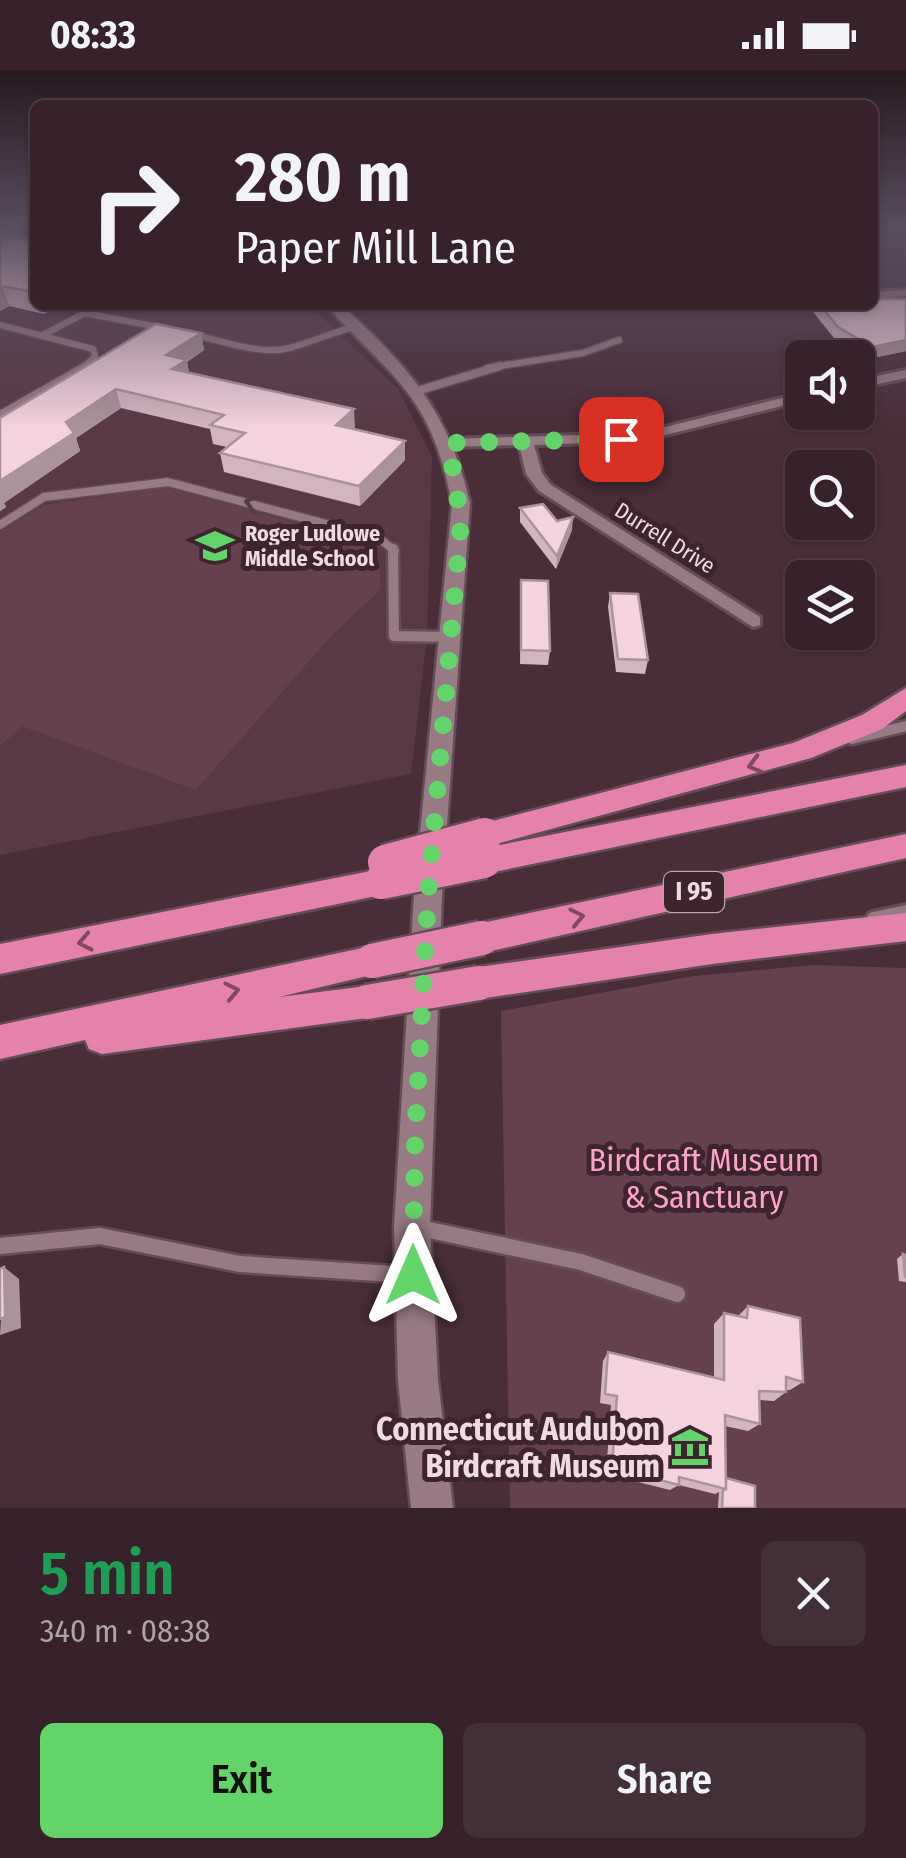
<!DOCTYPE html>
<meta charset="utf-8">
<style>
:root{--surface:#37222b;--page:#422f37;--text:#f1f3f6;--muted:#aaa4a9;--line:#513f47;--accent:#63d469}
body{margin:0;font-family:"Fira Sans Condensed",sans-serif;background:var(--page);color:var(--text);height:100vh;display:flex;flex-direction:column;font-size:38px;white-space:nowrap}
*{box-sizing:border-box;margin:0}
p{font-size:32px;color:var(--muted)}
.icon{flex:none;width:55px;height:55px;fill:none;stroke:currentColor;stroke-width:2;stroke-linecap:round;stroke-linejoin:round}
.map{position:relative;height:1438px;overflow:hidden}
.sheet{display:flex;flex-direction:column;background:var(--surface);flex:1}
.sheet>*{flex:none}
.hud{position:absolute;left:30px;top:30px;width:848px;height:210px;border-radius:15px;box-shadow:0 2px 8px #0004,0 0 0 2px var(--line);background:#37222b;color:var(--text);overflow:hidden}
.fabs{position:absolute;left:785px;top:270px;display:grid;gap:20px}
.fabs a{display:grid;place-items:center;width:90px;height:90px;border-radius:15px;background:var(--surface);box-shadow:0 2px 8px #0004,0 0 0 2px var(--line);font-size:50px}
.pin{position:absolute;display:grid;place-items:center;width:85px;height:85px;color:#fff;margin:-42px;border-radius:20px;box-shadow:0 5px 15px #0006}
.me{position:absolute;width:110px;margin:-55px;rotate:0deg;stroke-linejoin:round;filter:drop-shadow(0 0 8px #0008)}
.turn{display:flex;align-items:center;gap:35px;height:210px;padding:0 40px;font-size:45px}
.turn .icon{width:130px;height:130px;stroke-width:2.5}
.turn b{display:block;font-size:70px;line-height:85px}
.round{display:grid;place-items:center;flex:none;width:105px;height:105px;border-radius:15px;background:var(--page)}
.summary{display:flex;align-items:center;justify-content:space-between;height:170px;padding:0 40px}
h1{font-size:60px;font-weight:600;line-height:75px;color:#1e9e55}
.action{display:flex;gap:20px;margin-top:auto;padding:20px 40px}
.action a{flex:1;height:115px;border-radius:15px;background:var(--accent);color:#111;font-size:40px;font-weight:600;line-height:115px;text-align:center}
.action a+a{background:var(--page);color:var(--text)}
.status{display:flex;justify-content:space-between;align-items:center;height:70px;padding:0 50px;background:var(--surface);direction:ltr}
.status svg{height:28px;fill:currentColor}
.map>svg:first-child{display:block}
</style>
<div class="status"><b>08:33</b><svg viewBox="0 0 49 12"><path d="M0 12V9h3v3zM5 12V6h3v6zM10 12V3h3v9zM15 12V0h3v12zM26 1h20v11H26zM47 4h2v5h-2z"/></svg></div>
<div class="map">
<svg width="906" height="1438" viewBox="0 0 906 1438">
<rect width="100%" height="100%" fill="#492e39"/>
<path fill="#593946" d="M 0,157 L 35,157 L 35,235 L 309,235 L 398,319 L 432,387 L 427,566 L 411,704 L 0,785 Z"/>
<path fill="#65414f" d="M 164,417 L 378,475 L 381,519 L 333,564 L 196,720 L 22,656 L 0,676 L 0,462 L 44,435 Z
M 813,895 L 906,898 L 906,1438 L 510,1438 L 501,941 L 694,906 Z"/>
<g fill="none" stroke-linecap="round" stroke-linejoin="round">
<g stroke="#644d56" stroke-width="9">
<path id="service-far4" d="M 20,157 L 35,158
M 84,243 L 164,258
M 0,255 L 93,279 L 95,286 L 83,298
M 187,263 C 217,269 259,286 289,278 C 312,272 334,262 357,256
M 43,265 L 100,235
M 487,298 L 583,283 L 619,270"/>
</g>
<g stroke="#644d56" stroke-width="11">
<path id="service-far3" d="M 417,321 L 500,296
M 0,345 L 86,296
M 0,455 L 44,427 L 168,412 L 379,468 L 395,481"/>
</g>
<g stroke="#644d56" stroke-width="15">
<path id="service-far2" d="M 393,479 L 394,566 L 451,567
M 852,669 L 906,656"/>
</g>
<g stroke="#644d56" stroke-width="18">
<path id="service-far1" d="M 873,848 L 906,841"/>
</g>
<g stroke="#644d56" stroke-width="21">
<path id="service" d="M 420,1158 L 581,1192 L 677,1224
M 0,1176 L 100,1166 L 240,1194 L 408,1205"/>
</g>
<g stroke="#644d56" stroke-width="6">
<path id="minor" d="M 906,220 L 906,226 L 872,229 L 872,222 Z
M 906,300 L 906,308 L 858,318 L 858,310 Z
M 802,323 L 802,331 L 641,371 L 534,375 L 542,403 L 551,415 L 760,547 L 760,555 L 753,557 L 539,421 L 526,404 L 519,375 L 449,377 L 442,373 L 449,369 L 641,363 Z"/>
</g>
<g stroke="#644d56" stroke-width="5">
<path id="tertiary" d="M 326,235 L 341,235 C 408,295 450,343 470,433 L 442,825 L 430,1157 L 438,1310 L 453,1438 L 411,1438 L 398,1310 L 394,1157 L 414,825 L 452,433 C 431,324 394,310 326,235 Z"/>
</g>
<g stroke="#644d56" stroke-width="5">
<path id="motorway" d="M 906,618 L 906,641 L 882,659 L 811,688 L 485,777 L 474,774 L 469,765 L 474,756 L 485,753 L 793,673 L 862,645 Z
M 906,695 L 906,717 L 484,804 L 473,800 L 468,791 L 473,782 L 484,778 Z
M 906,764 L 906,788 L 482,883 L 470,878 L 465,868 L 470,858 L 482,853 Z
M 381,799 L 393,803 L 397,812 L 393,821 L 381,825 L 0,904 L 0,874 Z
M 906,843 L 906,871 L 712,894 L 479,929 L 466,924 L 461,913 L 466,902 L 479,897 L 712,864 Z
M 372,876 L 384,880 L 390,891 L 384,902 L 279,927 L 367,916 L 380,920 L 385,932 L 380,944 L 367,948 L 102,984 L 89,979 L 85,970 L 0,989 L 0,955 Z"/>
</g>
<use href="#service-far4" stroke="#987a85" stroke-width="6"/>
<use href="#service-far3" stroke="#987a85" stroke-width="8"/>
<use href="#service-far2" stroke="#987a85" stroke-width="10"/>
<use href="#service-far1" stroke="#987a85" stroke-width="12"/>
<use href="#service" stroke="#987a85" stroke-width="16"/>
<use href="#minor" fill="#987a85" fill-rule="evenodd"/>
<use href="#tertiary" fill="#987a85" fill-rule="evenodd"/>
<use href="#motorway" fill="#e482ab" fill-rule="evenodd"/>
<g stroke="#644d56" stroke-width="39" stroke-linecap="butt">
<path id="motorway-bridge" d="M 385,792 L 485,765
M 381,812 L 484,791
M 372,891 L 482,868
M 367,932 L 479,913"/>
</g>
<use href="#motorway-bridge" stroke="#e482ab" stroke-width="34"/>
</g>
<path fill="#d2b5bf" d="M 0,157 L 22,168 L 35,171 L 35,235 L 86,235 L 73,242 L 55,238 L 44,244 L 9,236 L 0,241 Z
M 906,229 L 906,281 L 868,289 L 834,268 L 813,242 L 814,235 L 872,235 Z
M 201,263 L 204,280 L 187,292 L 189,303 L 355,358 L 353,359 L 405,371 L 405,390 L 360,436 L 224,402 L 220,383 L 227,377 L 213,374 L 210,359 L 121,338 L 76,368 L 80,381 L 4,433 L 6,437 L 0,441 L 0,348 Z
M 520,438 L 572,460 L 556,499 L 520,452 Z
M 521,510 L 550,581 L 548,595 L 520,594 Z
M 610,523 L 648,590 L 645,604 L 616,602 L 608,537 Z
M 903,1184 L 906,1185 L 906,1212 L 899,1211 L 897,1189 Z
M 748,1236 L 803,1312 L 790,1320 L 786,1320 L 786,1322 L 774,1331 L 759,1330 L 760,1354 L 748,1361 L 725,1356 L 726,1408 L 755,1438 L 718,1438 L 719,1422 L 715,1424 L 679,1415 L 670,1420 L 606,1404 L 611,1335 L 600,1333 L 603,1291 L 608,1282 L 714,1307 L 714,1254 L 724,1243 L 738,1246 Z"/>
<path fill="#ab939b" d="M 10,157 L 18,157 L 24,175 L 0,172 L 0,163 Z
M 2,215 L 9,236 L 0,241 L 0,216 Z
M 41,235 L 54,235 L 55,238 L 44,244 Z
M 71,235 L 86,235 L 73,242 Z
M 201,263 L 204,280 L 187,292 L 190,308 L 176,317 L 166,285 Z
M 906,270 L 906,281 L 868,289 L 872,277 Z
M 116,319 L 121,338 L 76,368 L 80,381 L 4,433 L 6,437 L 0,441 L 0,411 L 66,352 Z
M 354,339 L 355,358 L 337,374 L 336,355 Z
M 405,371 L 405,390 L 360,436 L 359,416 Z
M 573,447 L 572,460 L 556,499 L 557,486 Z
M 4,1197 L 19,1209 L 21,1258 L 0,1265 Z"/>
<path fill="#f4d2de" stroke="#ab939b" stroke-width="2.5" d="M 0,157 L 14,157 L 0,163 Z
M 0,164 L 35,171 L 35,222 L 0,216 Z
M 872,229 L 906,229 L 906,270 L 872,277 L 838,257 L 820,235 L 838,235 L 855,239 L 849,235 L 872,235 Z
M 156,254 L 201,263 L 166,285 L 187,290 L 172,299 L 354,339 L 336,355 L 405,371 L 359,416 L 220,383 L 245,363 L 210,355 L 224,345 L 116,319 L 66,352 L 74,363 L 0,411 L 0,348 Z
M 543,434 L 557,451 L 573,447 L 557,486 L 520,438 Z
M 521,510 L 548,511 L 550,581 L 521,580 Z
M 610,523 L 638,524 L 648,590 L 618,589 Z
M 903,1184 L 906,1185 L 906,1207 L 905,1206 Z
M 4,1197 L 5,1247 L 0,1249 L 0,1199 Z
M 748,1236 L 800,1248 L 803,1312 L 786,1307 L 786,1322 L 759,1321 L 760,1354 L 725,1345 L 726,1419 L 679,1407 L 679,1415 L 612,1398 L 617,1326 L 605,1324 L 608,1282 L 724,1310 L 724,1243 L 747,1248 Z
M 726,1408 L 755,1416 L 755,1438 L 722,1438 L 723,1420 L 726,1419 Z"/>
<defs><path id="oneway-chevron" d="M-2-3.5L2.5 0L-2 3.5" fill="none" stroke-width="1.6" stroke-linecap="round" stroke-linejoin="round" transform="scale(2.5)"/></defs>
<use stroke="#543a44" href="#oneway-chevron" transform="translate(252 433) rotate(-165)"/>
<g stroke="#804a60">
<use href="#oneway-chevron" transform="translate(755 695) rotate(164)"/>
<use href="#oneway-chevron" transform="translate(577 847) rotate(-12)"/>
<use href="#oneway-chevron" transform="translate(85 872) rotate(169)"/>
<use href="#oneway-chevron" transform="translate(232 921) rotate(-12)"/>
</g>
<linearGradient id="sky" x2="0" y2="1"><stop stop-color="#28191f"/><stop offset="0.44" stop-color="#594c5f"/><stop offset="1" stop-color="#594c5f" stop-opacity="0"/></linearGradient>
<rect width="906" height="358" fill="url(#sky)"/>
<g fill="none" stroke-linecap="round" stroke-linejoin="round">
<path stroke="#63d469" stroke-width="18" stroke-dasharray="0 32.4" d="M 413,1205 L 415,1069 L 428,826 L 461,452 L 449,373 L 621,369"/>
</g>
<defs>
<g id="school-bare" transform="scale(3)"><path d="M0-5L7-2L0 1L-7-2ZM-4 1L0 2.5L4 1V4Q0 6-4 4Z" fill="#63d469" stroke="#3e242e" stroke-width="2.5" paint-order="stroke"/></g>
<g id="museum-bare" transform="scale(3)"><path d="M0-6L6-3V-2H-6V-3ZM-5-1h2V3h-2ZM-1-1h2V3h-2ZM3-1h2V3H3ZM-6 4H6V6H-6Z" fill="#63d469" stroke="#3e242e" stroke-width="2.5" paint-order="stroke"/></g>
</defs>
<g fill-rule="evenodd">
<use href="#school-bare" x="215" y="476"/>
<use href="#museum-bare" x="690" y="1377"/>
</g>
<g text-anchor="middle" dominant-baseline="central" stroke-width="10" stroke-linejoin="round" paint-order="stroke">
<g font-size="22" font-weight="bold" fill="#eedce2" stroke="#3e242e" text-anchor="start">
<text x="245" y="463">Roger Ludlowe<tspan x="245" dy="25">Middle School</tspan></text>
</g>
<g font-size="22" fill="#eedce2" stroke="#3e242e">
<text transform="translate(665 468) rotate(32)">Durrell Drive</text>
</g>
<rect fill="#3e242e" stroke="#b9a5ac" stroke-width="2.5" x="664" y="802" width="60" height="40" rx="8"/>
<g font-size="25" font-weight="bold" fill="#eedce2">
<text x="694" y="822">I 95</text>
</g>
<g font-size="32" fill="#fba4c6" stroke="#3e242e">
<text x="704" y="1090">Birdcraft Museum<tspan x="704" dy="37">&amp; Sanctuary</tspan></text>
</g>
<g font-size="32" font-weight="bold" fill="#eedce2" stroke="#3e242e" text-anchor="end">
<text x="660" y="1359">Connecticut Audubon<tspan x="660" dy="37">Birdcraft Museum</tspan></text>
</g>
</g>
</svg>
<div class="fabs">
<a><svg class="icon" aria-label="sound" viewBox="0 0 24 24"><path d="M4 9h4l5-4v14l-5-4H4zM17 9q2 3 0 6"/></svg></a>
<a><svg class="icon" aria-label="search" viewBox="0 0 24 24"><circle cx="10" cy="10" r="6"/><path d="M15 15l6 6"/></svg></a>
<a><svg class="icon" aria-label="layers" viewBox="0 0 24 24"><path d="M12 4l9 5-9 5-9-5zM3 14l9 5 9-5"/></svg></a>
</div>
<div class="pin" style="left:621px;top:369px;background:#d93025"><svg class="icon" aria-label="arrive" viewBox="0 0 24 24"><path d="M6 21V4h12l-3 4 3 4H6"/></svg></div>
<svg class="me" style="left:413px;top:1205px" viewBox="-20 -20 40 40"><path d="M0-17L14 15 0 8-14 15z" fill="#63d469" stroke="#fff" stroke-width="4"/></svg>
<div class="hud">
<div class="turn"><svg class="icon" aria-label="right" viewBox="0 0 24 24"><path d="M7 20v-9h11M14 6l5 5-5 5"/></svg><div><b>280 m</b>Paper Mill Lane</div></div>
</div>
</div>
<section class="sheet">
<div class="summary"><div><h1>5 min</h1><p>340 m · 08:38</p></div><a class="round"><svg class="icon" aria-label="close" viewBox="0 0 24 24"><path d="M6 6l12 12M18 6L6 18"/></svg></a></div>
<div class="action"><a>Exit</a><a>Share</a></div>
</section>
